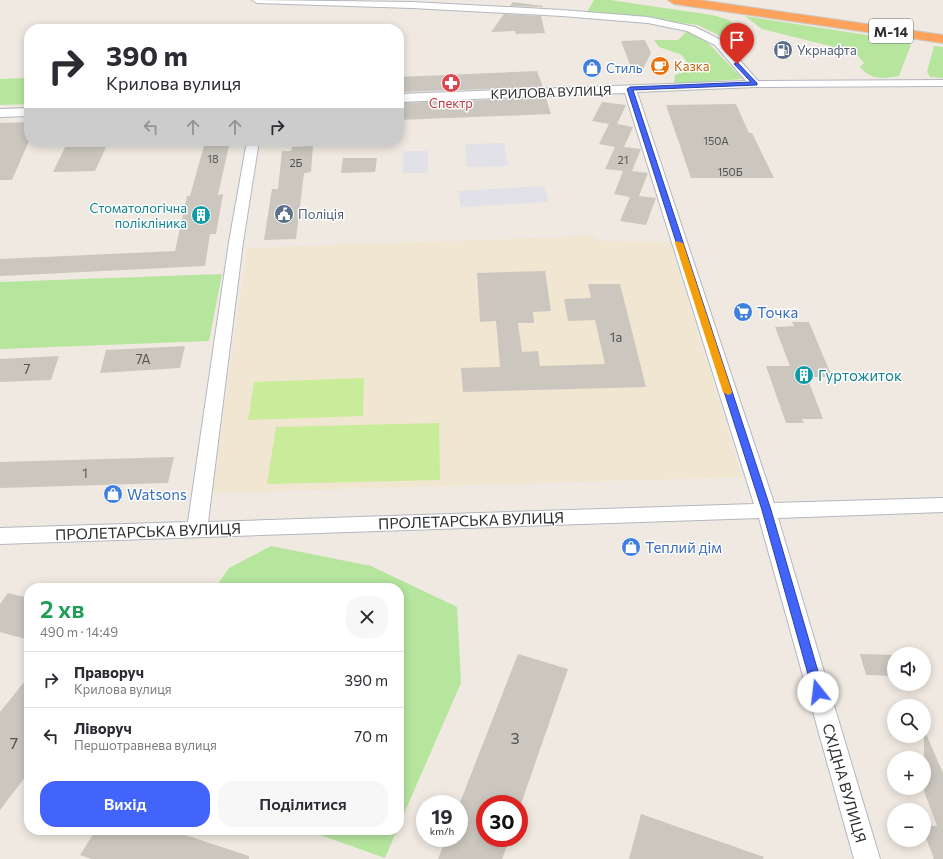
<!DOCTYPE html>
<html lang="uk">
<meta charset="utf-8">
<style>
:root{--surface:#fff;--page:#f7f7f7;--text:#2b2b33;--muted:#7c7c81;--line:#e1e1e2;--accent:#4264fb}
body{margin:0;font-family:Commissioner,sans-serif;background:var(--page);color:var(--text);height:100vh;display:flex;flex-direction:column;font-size:15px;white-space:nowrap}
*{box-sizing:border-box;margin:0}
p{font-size:13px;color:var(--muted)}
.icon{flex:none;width:22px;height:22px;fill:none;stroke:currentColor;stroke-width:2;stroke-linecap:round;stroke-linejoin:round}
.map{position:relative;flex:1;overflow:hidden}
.drawer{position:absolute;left:24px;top:583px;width:380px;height:252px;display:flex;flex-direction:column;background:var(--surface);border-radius:16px;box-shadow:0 2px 10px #0003}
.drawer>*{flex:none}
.hud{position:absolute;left:24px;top:24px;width:380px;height:122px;border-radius:16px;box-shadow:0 2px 10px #0003;background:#fff;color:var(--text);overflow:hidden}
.controls{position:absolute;left:887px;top:647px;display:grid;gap:8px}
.controls a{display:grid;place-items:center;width:44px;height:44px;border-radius:50%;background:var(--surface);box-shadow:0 2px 10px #0003;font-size:20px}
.speed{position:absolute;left:416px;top:795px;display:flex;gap:8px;font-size:20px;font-weight:700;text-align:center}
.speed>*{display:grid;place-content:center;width:52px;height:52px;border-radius:50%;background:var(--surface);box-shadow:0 2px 10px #0003;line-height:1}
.speed small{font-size:10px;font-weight:400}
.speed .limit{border:6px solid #d22;background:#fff;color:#111}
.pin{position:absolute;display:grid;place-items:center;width:34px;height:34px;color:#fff;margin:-41px -17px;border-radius:50% 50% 50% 0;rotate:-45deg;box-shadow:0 0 4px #0007}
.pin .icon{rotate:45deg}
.me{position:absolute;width:44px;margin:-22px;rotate:344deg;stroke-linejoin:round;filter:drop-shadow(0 0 3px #0008)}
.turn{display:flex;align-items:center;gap:14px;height:84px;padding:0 16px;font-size:18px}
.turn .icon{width:52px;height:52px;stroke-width:2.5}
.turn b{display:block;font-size:28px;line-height:34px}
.lanes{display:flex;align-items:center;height:38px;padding:0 16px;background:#0003;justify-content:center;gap:20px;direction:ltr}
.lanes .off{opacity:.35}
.round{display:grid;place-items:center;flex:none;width:42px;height:42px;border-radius:16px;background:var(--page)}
.headline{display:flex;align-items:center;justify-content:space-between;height:68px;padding:0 16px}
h1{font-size:24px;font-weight:600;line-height:30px;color:#1e9e55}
.button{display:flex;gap:8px;margin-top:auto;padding:8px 16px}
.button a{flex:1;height:46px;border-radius:16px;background:var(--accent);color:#fff;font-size:16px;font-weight:600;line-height:46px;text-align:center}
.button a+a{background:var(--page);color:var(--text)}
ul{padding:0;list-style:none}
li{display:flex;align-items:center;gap:12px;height:56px;padding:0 16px;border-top:1px solid var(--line)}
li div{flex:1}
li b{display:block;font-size:15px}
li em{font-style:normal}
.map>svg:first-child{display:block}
</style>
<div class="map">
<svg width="943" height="859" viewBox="0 0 943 859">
<rect width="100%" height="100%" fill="#efe9e1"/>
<path fill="#e3e1e8" d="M 504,143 L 508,166 L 467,167 L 465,144 Z
M 403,151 L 428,151 L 428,173 L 403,173 Z
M 544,186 L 549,202 L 461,207 L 458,191 Z"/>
<path fill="#f0e6d1" d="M 166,25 L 165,29 L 66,29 L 67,27 Z
M 595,236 L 597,241 L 670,242 L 742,477 L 212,493 L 247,248 Z"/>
<path fill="#b6e59e" d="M 594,0 L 610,0 L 712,15 L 729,20 L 741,30 L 720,36 L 698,25 L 587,12 Z
M 745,16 L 912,42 L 899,76 C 883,79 871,80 860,67 L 864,63 L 858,56 L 850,51 L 762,29 Z
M 687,31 L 707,42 L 743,79 L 674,84 L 675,75 L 691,69 L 682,55 L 659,47 L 654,40 L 678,40 Z
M 934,46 L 943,47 L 943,78 L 930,77 L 927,72 Z
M 29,78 L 29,104 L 0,105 L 0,79 Z
M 222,274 L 209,341 L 0,349 L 0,282 Z
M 271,546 L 371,566 L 457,607 L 461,683 L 399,825 L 399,588 L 215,588 L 229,568 Z
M 306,830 L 397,830 L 385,858 Z"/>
<path fill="#c9ec9a" d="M 364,378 L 363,416 L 248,420 L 254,382 Z
M 439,423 L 440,480 L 267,484 L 276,427 Z"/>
<path fill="#cbc7bf" d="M 513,2 L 543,6 L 543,7 L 510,6 Z
M 504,14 L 541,16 L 545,33 L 516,34 L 515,31 L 491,32 Z
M 645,40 L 651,53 L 643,69 L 632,70 L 621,41 Z
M 537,71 L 543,87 L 399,92 L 399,77 Z
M 546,98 L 551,114 L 399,120 L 399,103 Z
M 602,102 L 626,105 L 617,124 L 633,127 L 624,147 L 641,149 L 632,171 L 648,173 L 639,196 L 656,198 L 646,225 L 620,221 L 630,197 L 614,194 L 623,171 L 605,169 L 615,147 L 599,144 L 609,124 L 592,121 Z
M 736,104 L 749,133 L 752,133 L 774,178 L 691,178 L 666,105 Z
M 29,122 L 29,141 L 12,180 L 0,180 L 0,123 Z
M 230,141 L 218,195 L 223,194 L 216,234 L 210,234 L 205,266 L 0,276 L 0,259 L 175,251 L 187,196 L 190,196 L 205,142 Z
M 313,146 L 311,172 L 304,173 L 296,239 L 264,240 L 272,189 L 278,189 L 282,151 L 291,151 L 292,147 Z
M 65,147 L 106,147 L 95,171 L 53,172 Z
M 343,158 L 377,158 L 375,172 L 341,173 Z
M 545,271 L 551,311 L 533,312 L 534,323 L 518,323 L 522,352 L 538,351 L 540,366 L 605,364 L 595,320 L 568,321 L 564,299 L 591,298 L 588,284 L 620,284 L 646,387 L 463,392 L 461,368 L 500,367 L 496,321 L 480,322 L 477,273 Z
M 792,322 L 809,322 L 832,377 L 807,377 L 823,419 L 802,419 L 804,423 L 786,423 L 766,366 L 790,366 L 775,327 L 794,326 Z
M 185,346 L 180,368 L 100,373 L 106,350 Z
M 59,356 L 51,380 L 0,382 L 0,359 Z
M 174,457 L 168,483 L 0,488 L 0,462 Z
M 8,593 L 29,598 L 29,640 L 0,632 L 0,604 Z
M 518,654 L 568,669 L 521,804 L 485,804 L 485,838 L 510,838 L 502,859 L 438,859 L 446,838 L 459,838 L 459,805 Z
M 860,654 L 894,655 L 894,676 L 866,675 Z
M 29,676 L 29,772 L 0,810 L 0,712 Z
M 924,729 L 943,773 L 943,859 L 934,859 L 924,833 L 924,826 L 937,826 L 924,791 Z
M 641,814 L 764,857 L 763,859 L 629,859 Z
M 96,830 L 170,830 L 249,856 L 249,859 L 91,859 L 80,855 Z"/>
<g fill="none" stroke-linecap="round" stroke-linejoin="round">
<g stroke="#b4b7c1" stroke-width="2">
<path id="minor" d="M 252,0 L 412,2 L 562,10 L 648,17 L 695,27 L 723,41 L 758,81 L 943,80 L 943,86 L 755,87 L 637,92 L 774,503 L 943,498 L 943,512 L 778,518 L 880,859 L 854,859 L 759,518 L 0,544 L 0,528 L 188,522 L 229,242 L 247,141 L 259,141 L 243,242 L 208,522 L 754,504 L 625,93 L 399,102 L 399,94 L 746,81 L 715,45 L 687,31 L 648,23 L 562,16 L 412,8 L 257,3 Z
M 29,108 L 29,116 L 0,117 L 0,109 Z"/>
</g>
<g stroke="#c9c9c9" stroke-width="2">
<path id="highway" d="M 668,0 L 699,0 L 943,35 L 943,43 L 674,4 Z"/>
</g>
<use href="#minor" fill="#fff" fill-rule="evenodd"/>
<use href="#highway" fill="#ffa35c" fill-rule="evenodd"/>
</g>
<path fill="#4264fb" stroke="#2b41a3" d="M 737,62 L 757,83 L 757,85 L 633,90 L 771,510 L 824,692 L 822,695 L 818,697 L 814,695 L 813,692 L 762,510 L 627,89 L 630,87 L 751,82 L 734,64 Z"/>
<path fill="#f59e0b" d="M 676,241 L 683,243 L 732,392 L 731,394 L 728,395 L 723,392 L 675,243 Z"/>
<defs>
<g id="fuel-disc" transform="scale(1)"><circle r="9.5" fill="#5c6f8a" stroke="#fff"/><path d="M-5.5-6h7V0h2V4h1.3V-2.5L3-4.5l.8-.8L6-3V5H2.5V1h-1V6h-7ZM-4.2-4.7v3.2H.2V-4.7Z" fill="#fff"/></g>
<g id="cafe-disc" transform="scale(1)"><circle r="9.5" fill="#e8710a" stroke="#fff"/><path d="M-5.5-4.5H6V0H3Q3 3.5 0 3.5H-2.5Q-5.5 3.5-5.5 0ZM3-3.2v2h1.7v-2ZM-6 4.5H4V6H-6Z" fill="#fff"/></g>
<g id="shop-disc" transform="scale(1)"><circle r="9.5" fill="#3f7fe0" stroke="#fff"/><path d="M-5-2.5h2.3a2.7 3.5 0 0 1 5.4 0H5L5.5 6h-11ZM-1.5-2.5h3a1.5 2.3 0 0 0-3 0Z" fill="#fff"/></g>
<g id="pharmacy-disc" transform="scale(1)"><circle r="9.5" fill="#e0444e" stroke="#fff"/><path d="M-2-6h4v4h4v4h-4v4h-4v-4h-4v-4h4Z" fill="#fff"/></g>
<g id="civic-disc" transform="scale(1)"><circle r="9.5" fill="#5c6f8a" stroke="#fff"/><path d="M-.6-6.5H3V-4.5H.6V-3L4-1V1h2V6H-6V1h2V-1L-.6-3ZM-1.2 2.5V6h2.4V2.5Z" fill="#fff"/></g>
<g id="building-disc" transform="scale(1)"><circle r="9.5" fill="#0f9aa8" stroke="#fff"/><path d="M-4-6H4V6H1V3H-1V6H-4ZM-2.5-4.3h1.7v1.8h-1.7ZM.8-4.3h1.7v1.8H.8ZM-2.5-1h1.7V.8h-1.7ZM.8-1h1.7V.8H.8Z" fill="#fff"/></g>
<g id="supermarket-disc" transform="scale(1)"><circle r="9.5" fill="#3f7fe0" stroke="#fff"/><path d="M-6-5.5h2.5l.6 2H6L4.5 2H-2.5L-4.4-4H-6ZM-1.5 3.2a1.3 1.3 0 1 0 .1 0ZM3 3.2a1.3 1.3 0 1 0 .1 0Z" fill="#fff"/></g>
</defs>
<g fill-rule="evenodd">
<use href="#fuel-disc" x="783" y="50"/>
<use href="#cafe-disc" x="660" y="66"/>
<use href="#shop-disc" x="592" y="68"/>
<use href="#pharmacy-disc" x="451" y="83"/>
<use href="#civic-disc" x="284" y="214"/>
<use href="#building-disc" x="201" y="215"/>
<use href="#supermarket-disc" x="743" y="312"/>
<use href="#building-disc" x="804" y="375"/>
<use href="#shop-disc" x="113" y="494"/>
<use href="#shop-disc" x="631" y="547"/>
</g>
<g text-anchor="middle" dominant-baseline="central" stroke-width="3" stroke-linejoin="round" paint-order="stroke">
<g font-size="11" fill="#555452">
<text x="716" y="140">150А</text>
<text x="213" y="158">18</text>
<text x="623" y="159">21</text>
<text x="296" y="162">2Б</text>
<text x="730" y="171">150Б</text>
</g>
<g font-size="13" fill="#4e5e75" stroke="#fff" text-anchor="start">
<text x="797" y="50">Укрнафта</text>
<text x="298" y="214">Поліція</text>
</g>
<g font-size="13" fill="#c56008" stroke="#fff" text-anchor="start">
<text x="674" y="66">Казка</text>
</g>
<g font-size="13" fill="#366cbe" stroke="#fff" text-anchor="start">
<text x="606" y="68">Стиль</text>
</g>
<g font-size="13" fill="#2e2e2e" stroke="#fff">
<text transform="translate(551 92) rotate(-2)">КРИЛОВА ВУЛИЦЯ</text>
</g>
<g font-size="13" fill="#be3a42" stroke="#fff">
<text x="451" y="103">Спектр</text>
</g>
<g font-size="13" fill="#0d838f" stroke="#fff" text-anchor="end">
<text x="187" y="208">Стоматологічна<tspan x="187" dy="15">полікліника</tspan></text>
</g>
<g font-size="13" fill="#555452">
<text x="616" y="337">1а</text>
<text x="143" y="359">7А</text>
<text x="27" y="369">7</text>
<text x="85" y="473">1</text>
</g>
<rect fill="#fff" stroke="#6d6d6d" stroke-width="1" x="869" y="19" width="44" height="24" rx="3"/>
<g font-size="14" font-weight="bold" fill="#2e2e2e">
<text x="891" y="31">М-14</text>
</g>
<g font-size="15" fill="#366cbe" stroke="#fff" text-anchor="start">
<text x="757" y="312">Точка</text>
<text x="127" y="494">Watsons</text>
<text x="645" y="547">Теплий дім</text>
</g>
<g font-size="15" fill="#0d838f" stroke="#fff" text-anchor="start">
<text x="818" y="375">Гуртожиток</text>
</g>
<g font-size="15" fill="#2e2e2e" stroke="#fff">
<text transform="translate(471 520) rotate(-2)">ПРОЛЕТАРСЬКА ВУЛИЦЯ</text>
<text transform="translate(148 531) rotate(-2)">ПРОЛЕТАРСЬКА ВУЛИЦЯ</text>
<text transform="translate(845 783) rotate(74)">СХІДНА ВУЛИЦЯ</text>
</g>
<g font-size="16" fill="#555452">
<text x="515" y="737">3</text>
<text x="14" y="742">7</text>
</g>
</g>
</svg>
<div class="controls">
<a><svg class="icon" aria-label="sound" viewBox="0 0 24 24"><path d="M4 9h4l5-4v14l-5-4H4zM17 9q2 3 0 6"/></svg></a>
<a><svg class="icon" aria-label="search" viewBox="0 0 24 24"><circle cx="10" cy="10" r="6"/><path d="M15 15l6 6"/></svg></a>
<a>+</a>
<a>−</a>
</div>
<div class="speed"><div>19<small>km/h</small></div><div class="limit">30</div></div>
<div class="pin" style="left:737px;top:64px;background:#d93025"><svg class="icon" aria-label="arrive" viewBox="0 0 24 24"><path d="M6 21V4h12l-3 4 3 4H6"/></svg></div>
<svg class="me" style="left:818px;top:692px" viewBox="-20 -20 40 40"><circle r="19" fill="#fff"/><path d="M0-13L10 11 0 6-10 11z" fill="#4264fb"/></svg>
<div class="hud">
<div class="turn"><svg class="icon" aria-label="right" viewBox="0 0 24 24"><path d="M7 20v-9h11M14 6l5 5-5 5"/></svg><div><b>390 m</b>Крилова вулиця</div></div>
<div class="lanes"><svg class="icon off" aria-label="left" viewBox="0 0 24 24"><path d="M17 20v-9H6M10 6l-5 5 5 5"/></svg><svg class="icon off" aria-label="ahead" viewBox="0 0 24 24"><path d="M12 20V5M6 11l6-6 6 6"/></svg><svg class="icon off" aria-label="ahead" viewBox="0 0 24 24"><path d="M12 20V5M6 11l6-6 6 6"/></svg><svg class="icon" aria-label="right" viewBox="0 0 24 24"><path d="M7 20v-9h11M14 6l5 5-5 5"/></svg></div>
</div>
<section class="drawer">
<div class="headline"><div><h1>2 хв</h1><p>490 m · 14:49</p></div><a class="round"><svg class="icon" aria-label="close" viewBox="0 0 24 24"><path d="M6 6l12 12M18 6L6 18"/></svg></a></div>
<ul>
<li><svg class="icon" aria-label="right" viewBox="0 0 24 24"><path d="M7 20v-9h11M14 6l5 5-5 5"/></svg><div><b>Праворуч</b><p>Крилова вулиця</p></div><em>390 m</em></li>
<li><svg class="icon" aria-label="left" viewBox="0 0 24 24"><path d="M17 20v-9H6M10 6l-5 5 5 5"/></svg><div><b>Ліворуч</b><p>Першотравнева вулиця</p></div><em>70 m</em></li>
</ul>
<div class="button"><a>Вихід</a><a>Поділитися</a></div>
</section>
</div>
